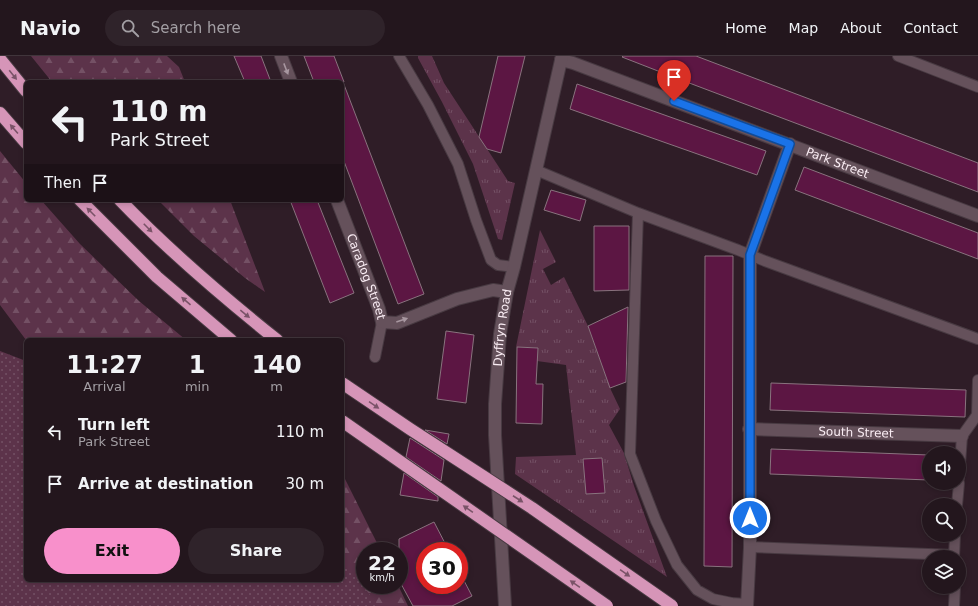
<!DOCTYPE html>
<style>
:root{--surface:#23161d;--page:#2f232a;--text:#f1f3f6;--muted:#a39fa4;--line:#40353b;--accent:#f890cb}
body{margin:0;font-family:"DejaVu Sans",sans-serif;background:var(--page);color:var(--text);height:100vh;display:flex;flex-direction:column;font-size:15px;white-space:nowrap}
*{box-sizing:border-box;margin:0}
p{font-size:13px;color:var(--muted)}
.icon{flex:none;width:22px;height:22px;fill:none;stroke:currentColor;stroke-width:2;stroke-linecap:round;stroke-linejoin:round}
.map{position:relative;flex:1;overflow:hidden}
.drawer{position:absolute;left:24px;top:282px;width:320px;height:244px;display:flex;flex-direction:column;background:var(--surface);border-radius:6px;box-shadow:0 2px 6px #0003,0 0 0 1px var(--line)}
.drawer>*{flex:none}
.guide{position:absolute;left:24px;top:24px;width:320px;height:122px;border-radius:6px;box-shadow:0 2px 6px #0003,0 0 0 1px var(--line);background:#23161d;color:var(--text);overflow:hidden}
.buttons{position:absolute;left:922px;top:390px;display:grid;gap:8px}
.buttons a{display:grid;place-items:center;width:44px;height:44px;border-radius:50%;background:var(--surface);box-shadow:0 2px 6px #0003,0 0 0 1px var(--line);font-size:20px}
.speed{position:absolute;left:356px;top:486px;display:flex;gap:8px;font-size:20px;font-weight:700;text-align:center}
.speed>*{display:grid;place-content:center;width:52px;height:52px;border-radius:50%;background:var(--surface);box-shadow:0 2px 6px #0003,0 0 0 1px var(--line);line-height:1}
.speed small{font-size:10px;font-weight:400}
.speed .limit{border:6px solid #d22;background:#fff;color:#111}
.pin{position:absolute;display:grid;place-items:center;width:34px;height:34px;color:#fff;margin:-41px -17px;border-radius:50% 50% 50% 0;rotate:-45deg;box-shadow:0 0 4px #0007}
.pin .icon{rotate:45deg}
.me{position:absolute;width:44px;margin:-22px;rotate:0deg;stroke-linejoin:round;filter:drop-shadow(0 0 3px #0008)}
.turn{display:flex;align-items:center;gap:14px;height:84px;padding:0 20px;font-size:18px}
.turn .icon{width:52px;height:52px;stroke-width:2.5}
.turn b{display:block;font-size:28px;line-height:34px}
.then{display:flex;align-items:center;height:38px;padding:0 20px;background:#0003;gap:8px;font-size:15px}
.eta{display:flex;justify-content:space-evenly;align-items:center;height:68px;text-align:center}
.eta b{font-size:24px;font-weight:600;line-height:28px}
.cta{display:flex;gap:8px;margin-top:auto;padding:8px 20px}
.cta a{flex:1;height:46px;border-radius:24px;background:var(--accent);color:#111;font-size:16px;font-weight:600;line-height:46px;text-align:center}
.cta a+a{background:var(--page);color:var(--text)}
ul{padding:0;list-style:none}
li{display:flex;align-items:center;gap:12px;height:52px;padding:0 20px}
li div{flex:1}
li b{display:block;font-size:15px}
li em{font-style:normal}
header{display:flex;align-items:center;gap:24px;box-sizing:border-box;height:56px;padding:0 20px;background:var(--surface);border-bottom:1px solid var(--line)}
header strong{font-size:19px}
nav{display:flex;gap:22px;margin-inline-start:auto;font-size:14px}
.search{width:280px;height:36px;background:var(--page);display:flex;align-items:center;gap:10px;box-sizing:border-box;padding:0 14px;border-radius:22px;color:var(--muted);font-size:15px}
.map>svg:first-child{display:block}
</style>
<header>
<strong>Navio</strong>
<div class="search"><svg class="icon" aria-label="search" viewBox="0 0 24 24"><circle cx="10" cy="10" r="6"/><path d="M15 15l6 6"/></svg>Search here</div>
<nav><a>Home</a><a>Map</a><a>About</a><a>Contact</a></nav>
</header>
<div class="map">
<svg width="978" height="550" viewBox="0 0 978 550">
<defs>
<pattern id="grass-tufts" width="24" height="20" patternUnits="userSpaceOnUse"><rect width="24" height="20" fill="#5c334a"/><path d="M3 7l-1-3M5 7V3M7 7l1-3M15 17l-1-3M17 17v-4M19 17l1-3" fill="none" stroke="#745165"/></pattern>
<pattern id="forest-firs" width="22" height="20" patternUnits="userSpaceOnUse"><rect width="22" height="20" fill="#5c334a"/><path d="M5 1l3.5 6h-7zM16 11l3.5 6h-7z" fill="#745165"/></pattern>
<pattern id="park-dots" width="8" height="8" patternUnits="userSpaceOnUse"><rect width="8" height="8" fill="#5c334a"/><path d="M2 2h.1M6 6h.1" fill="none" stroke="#745165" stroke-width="1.8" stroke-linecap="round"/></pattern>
</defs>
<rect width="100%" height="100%" fill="#2f1d27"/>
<path fill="url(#grass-tufts)" d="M 418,0 L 432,0 L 444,27 L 508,125 L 515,127 L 502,184 L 498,183 L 473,108 L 442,46 L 418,2 Z
M 540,174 L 556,206 L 543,213 L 551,229 L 564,221 L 588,270 L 610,332 L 620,353 L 609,369 L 624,397 L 634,430 L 667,521 L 515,418 L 516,401 L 576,399 L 566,309 L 537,305 L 538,292 L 516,291 Z"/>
<path fill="url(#forest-firs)" d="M 31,0 L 167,0 L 179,11 L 185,26 L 52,26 Z
M 0,95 L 26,127 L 26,144 L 41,144 L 80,188 L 139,245 L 186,284 L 26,284 L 0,249 Z
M 158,144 L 230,144 L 265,236 L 245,222 L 194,180 Z
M 342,417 L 381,495 L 365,495 L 365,529 L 398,529 L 408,550 L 322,550 L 342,524 Z"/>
<path fill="url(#park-dots)" d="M 0,295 L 26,305 L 26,524 L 342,524 L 342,504 L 379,550 L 0,550 Z"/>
<path fill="#5c1643" stroke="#89737e" d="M 234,0 L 261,0 L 271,26 L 245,26 Z
M 304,0 L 334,0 L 344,26 L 314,26 Z
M 498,0 L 525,0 L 501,97 L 487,93 L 479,81 Z
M 623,0 L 696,0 L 978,107 L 978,136 L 676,22 L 622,1 Z
M 343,26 L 424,238 L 398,248 L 342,100 L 342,27 Z
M 577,28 L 766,95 L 757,119 L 570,53 Z
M 804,111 L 978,177 L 978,203 L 795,134 Z
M 551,134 L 586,144 L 580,165 L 544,154 Z
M 290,144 L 317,144 L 354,237 L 330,247 Z
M 594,170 L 629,170 L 629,234 L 594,235 Z
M 705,200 L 733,200 L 732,511 L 704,510 Z
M 628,251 L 626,326 L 610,332 L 588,270 Z
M 446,275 L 474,279 L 466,347 L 437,343 Z
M 517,291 L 538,292 L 536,328 L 543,328 L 542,368 L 516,367 Z
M 771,327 L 966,334 L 965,361 L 770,354 Z
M 425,374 L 449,378 L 447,388 Z
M 410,382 L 444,404 L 441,425 L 406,401 Z
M 771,393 L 929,399 L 929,424 L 770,418 Z
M 602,402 L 605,437 L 586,438 L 583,403 Z
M 404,417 L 438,441 L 438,445 L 400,439 Z
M 434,466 L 449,495 L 425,495 L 425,529 L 459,529 L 459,515 L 472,540 L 452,550 L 413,550 L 399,524 L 399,483 Z"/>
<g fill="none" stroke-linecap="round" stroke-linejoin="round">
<g stroke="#483a42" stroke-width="12">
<path id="lane" d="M 399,0 L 428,49 L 458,108 L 476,164 L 491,204 L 498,209 L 514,211
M 898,0 L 978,31
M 536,114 L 638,157 L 738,194 L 765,205 L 978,283
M 638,157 L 630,398 L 656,465 L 677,509 L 697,534 L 713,543 L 732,547 L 747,548
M 375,301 L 382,266
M 959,422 L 962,380 L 977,359 L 978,324
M 957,449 L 959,427
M 750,491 L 954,499
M 954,501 L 955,479
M 954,550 L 955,531"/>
</g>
<g stroke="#483a42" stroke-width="14">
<g id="street">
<path d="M 281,0 L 291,26"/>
<path id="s1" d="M 561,4 L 573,7 L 978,160"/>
<path id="s2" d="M 337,144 L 379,253 L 382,266 L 397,267 L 457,243 L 493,234 L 507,236"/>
<path id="s3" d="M 749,373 L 962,380"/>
<path d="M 747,550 L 750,491 L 750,199 L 790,88"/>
</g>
</g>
<g stroke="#483a42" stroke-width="14">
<g id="secondary">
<path id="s4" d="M 505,550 L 495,379 L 495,348 L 500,278 L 507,236 L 514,211 L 562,0"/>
</g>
</g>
<g stroke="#483a42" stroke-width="14">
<path id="highway" d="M 0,3 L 26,35
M 0,57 L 26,87
M 80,144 L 157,221 L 231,284
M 120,144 C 169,195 222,240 277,284"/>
</g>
<use href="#lane" stroke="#65515b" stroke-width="10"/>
<use href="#street" stroke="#65515b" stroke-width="12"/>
<use href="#secondary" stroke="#65515b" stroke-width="12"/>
<use href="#highway" stroke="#d695b8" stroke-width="12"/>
<g stroke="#483a42" stroke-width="14" stroke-linecap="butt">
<path id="highway-bridge" d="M 342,327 L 410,373 L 532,452 L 672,550
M 342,365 L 607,550"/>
</g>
<use href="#highway-bridge" stroke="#d695b8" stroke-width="12"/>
</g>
<defs><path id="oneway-solid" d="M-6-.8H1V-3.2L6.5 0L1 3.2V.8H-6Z"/></defs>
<g fill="#a897a0">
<use href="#oneway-solid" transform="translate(286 13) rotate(69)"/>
<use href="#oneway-solid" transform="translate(402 264) rotate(-19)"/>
</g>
<g fill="#7a5368">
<use href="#oneway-solid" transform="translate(13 19) rotate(51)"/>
<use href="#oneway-solid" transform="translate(14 73) rotate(-131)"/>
<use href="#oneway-solid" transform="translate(91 156) rotate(-135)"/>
<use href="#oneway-solid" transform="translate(148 172) rotate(45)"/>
<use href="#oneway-solid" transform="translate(186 245) rotate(-139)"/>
<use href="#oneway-solid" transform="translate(245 258) rotate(39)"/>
<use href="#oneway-solid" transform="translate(374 349) rotate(34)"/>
<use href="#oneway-solid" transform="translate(518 443) rotate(33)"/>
<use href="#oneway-solid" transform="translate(468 453) rotate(-145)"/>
<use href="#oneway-solid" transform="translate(625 517) rotate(35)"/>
<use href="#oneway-solid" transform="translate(575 528) rotate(-145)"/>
</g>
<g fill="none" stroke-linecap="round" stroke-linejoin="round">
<g stroke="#114b97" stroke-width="10">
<path id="route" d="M 674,45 L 790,88 L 750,199 L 750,462"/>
</g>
<use href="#route" stroke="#1a73e8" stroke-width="7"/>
</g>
<g text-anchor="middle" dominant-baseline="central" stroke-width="4" stroke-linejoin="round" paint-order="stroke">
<g font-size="12" fill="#faedf4" stroke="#2f1d27">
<text stroke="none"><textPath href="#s1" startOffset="295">Park Street</textPath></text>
<text stroke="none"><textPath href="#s2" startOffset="82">Caradog Street</textPath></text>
<text stroke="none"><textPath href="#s4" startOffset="279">Dyffryn Road</textPath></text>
<text stroke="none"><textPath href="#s3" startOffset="107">South Street</textPath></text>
</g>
</g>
</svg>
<div class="buttons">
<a><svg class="icon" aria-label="sound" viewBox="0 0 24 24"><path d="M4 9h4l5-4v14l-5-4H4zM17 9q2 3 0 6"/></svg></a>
<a><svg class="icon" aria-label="search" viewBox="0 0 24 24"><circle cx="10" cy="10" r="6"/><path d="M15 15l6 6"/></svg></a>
<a><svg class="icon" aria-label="layers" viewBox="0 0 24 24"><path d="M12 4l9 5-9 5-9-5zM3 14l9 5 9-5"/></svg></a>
</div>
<div class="speed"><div>22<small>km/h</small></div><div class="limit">30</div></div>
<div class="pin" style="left:674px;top:45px;background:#d93025"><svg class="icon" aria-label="arrive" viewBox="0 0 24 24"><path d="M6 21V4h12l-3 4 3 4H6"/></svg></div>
<svg class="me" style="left:750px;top:462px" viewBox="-20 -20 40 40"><circle r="17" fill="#1a73e8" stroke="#fff" stroke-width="3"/><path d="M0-11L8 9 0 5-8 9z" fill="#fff"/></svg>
<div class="guide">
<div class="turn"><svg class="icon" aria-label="left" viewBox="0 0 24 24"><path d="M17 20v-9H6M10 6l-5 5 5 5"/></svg><div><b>110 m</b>Park Street</div></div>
<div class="then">Then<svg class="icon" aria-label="arrive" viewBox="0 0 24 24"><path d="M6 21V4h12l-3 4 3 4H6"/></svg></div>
</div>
<section class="drawer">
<div class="eta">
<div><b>11:27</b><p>Arrival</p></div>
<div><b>1</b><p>min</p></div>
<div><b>140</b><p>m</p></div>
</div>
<ul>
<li><svg class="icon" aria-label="left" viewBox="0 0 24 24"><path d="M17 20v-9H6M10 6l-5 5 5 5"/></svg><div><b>Turn left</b><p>Park Street</p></div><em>110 m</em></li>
<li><svg class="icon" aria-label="arrive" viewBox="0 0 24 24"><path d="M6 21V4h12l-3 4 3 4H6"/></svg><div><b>Arrive at destination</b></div><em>30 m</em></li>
</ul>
<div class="cta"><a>Exit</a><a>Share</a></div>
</section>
</div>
